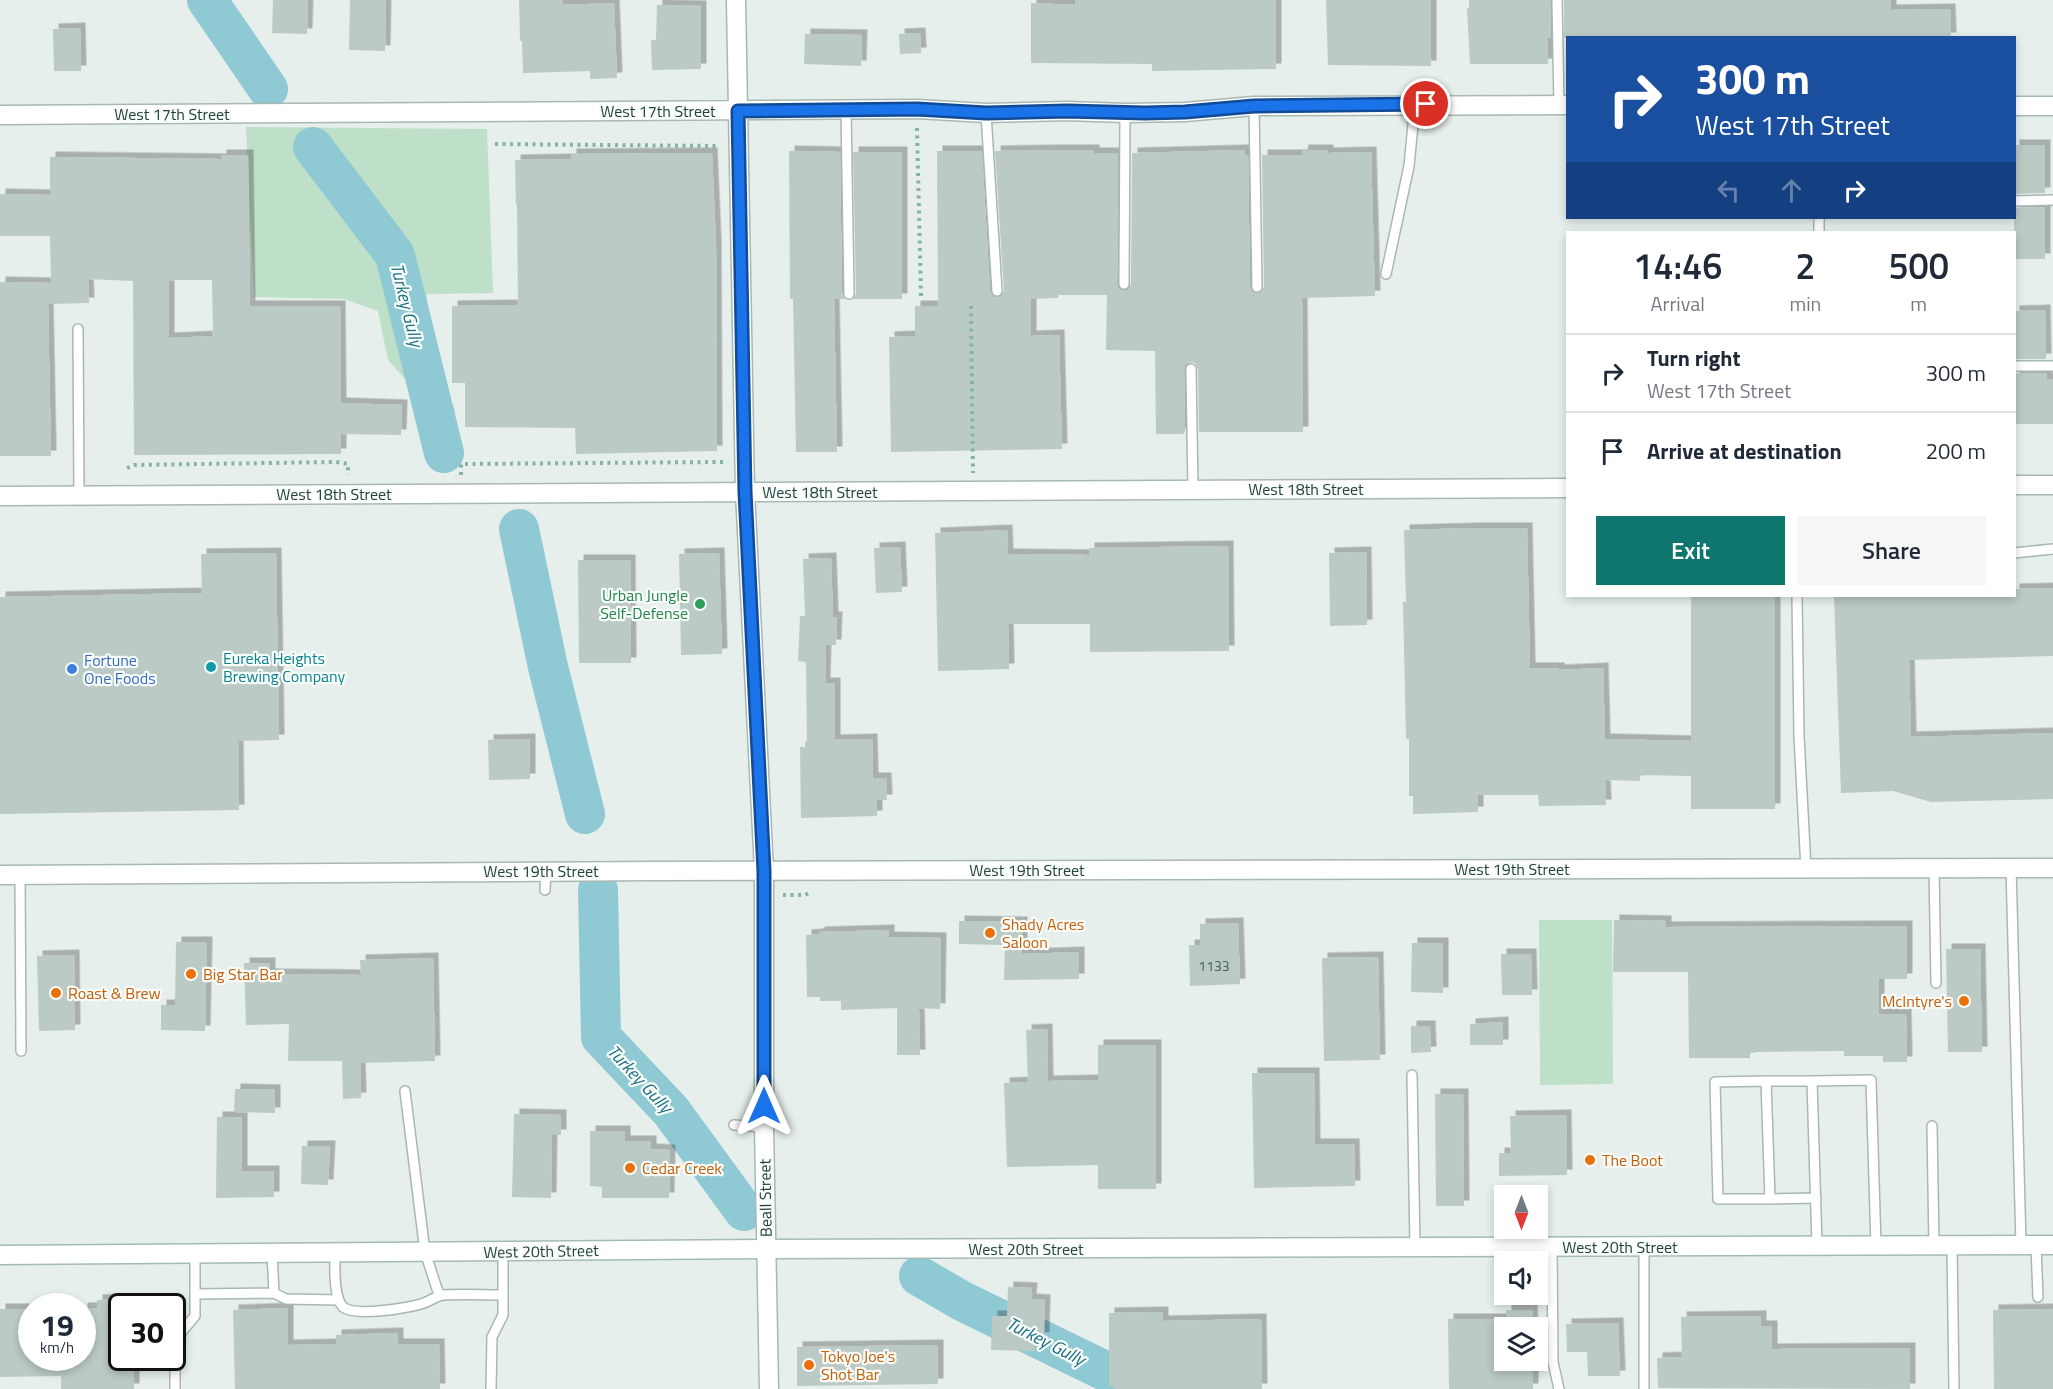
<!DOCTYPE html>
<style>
:root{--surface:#fff;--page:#f6f6f7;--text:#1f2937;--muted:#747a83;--line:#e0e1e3;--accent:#0f766e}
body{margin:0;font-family:"Titillium Web",sans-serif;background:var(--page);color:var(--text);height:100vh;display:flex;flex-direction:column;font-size:22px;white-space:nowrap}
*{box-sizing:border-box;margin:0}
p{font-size:20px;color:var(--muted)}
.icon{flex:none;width:33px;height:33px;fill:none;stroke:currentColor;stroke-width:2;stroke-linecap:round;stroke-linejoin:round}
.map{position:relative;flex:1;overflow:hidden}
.panel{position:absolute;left:1566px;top:231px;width:450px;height:366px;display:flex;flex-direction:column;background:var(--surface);border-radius:0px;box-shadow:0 3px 9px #0003}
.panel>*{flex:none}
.top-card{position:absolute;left:1566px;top:36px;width:450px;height:183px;border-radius:0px;box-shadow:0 3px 9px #0003;background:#1a4fa0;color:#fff;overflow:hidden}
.needle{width:39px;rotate:180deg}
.fabs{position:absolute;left:1494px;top:1185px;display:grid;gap:12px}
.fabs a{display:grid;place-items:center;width:54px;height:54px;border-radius:0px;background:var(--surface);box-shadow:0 3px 9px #0003;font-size:30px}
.speed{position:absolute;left:18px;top:1293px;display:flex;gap:12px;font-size:30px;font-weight:700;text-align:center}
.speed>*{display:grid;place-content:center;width:78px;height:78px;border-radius:50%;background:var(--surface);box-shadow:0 3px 9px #0003;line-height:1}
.speed small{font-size:15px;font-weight:400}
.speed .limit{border:3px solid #111;border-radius:9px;background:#fff;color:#111}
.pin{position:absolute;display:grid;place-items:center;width:51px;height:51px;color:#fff;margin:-26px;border:3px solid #fff;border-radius:50%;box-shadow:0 2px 6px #0007}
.me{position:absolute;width:66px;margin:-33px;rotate:0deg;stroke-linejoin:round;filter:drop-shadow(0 0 4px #0008)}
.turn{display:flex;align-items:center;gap:21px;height:126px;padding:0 30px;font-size:27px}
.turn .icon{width:78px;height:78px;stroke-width:2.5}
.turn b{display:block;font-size:42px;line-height:51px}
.lanes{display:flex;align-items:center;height:57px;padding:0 30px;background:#0003;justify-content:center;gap:30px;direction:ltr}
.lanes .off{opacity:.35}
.eta{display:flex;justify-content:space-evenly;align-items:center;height:102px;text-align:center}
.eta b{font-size:36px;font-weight:600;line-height:42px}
.action{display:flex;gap:12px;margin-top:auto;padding:12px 30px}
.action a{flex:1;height:69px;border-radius:0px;background:var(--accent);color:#fff;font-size:24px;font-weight:600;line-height:69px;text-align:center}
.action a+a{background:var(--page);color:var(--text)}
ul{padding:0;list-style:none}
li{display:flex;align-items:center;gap:18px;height:78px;padding:0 30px;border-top:2px solid var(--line)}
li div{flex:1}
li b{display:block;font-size:22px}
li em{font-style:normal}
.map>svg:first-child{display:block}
</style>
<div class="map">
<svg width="2053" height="1389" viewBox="0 0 2053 1389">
<defs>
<filter id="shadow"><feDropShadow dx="5.5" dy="-5.5" stdDeviation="0" flood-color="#0004"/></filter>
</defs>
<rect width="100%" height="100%" fill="#e6efeb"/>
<path fill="#bfe0c8" d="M 246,127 L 487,129 L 493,293 L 427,294 L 426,354 L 455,409 L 454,459 L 426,459 L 419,395 L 388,360 L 378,311 L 344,299 L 254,297 Z
M 1539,920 L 1612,920 L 1613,1084 L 1540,1085 Z"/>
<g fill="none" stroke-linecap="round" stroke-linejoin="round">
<path stroke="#8ec9d4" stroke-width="40" d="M 207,0 L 268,89
M 313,147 L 395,255 L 444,453
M 519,529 L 548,667 L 585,814
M 598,890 L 601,1037 L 671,1111 L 744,1211
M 919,1276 L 962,1301 L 1142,1389"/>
</g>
<path fill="#bbcac4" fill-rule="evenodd" filter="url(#shadow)" d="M 273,0 L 308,0 L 307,34 L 272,33 Z
M 350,0 L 386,0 L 385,51 L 349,50 Z
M 519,0 L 563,0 L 563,5 L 614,3 L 617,78 L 590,79 L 590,71 L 523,73 L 522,41 L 520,41 Z
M 1075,0 L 1276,0 L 1276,69 L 1152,71 L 1152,64 L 1031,63 L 1031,3 L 1075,5 Z
M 1326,0 L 1431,0 L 1431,66 L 1328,65 Z
M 1469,0 L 1550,0 L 1551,38 L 1547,38 L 1548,64 L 1470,64 L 1467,8 L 1469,8 Z
M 1564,0 L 1891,0 L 1891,10 L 1950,9 L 1951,38 L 1564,38 Z
M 657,5 L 701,6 L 701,69 L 652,70 L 651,40 L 656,40 Z
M 80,28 L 81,71 L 54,71 L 53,29 Z
M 920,33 L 921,53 L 900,54 L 899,34 Z
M 805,34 L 862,35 L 861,66 L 804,64 Z
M 2014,145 L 2045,145 L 2045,193 L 2014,194 Z
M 1057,150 L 1094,150 L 1094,153 L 1118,153 L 1117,284 L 1118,288 L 1123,291 L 1128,290 L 1131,284 L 1132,153 L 1245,150 L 1245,155 L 1248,155 L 1250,287 L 1252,291 L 1257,294 L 1261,292 L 1264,287 L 1262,155 L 1302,155 L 1303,150 L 1328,150 L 1328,153 L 1371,152 L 1375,296 L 1302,298 L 1303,432 L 1199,432 L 1198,369 L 1195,363 L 1190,362 L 1185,365 L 1184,369 L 1185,432 L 1183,434 L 1156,434 L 1155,351 L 1106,350 L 1107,295 L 1058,295 L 1058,298 L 1031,299 L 1031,336 L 1059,335 L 1062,449 L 891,452 L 889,337 L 915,336 L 915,306 L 938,306 L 937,151 L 982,151 L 990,291 L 992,295 L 997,298 L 1001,296 L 1004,291 L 995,151 Z
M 789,151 L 840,152 L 842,294 L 845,299 L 834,299 L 837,452 L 796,452 L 793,299 L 790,299 Z
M 853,152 L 902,152 L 902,299 L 853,299 L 856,294 Z
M 712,153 L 716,244 L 717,451 L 576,454 L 575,428 L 465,427 L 465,383 L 452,383 L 452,306 L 518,305 L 517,205 L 516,205 L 515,160 L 571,159 L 571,154 Z
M 221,155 L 248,155 L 250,306 L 340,306 L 341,403 L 402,405 L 401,435 L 341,434 L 341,454 L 134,455 L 133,281 L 88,279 L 89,303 L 48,304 L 51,456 L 0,456 L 0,282 L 51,283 L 50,236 L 0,236 L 0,194 L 50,195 L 50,157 L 221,159 ZM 177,280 L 212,280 L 213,336 L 169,338 L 169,281 Z
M 2045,207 L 2045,259 L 2014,259 L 2014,208 Z
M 2045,310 L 2046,359 L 2014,359 L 2014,311 Z
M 2014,373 L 2047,373 L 2047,379 L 2053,379 L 2053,424 L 2014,424 Z
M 1473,528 L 1527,528 L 1530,668 L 1559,668 L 1559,670 L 1603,668 L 1605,739 L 1691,741 L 1691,596 L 1775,596 L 1775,809 L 1691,809 L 1691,776 L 1640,775 L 1640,781 L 1605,780 L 1606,805 L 1539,806 L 1538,795 L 1478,795 L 1478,812 L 1413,814 L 1413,796 L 1409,796 L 1409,739 L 1406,739 L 1403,602 L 1406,602 L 1404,530 Z
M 1007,530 L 1008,554 L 1089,555 L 1089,548 L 1228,546 L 1229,651 L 1090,652 L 1090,624 L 1008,624 L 1009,669 L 938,671 L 935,533 Z
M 900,547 L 902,592 L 876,593 L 874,548 Z
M 1366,552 L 1367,625 L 1330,626 L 1329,553 Z
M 276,553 L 279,740 L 238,741 L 239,810 L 0,814 L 0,597 L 202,593 L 201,554 Z
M 719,553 L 722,654 L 681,655 L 679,554 Z
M 831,558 L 833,617 L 837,617 L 836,645 L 826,645 L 825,683 L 835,683 L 835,740 L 872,739 L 873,778 L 886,778 L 887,800 L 877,800 L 877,816 L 801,818 L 800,747 L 807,747 L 806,662 L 798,661 L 800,616 L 805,616 L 803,559 Z
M 578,560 L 630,560 L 631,663 L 579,663 Z
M 2053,588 L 2053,656 L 1909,660 L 1911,737 L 2053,733 L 2053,799 L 1931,802 L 1893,791 L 1841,793 L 1834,596 L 2014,596 L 2014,589 Z
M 530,739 L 530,779 L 489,780 L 488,740 Z
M 1614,920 L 1666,921 L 1666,927 L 1907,926 L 1907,979 L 1879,979 L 1879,1014 L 1906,1014 L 1907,1062 L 1883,1062 L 1883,1056 L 1844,1056 L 1844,1051 L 1750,1052 L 1750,1058 L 1689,1058 L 1688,972 L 1613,972 Z
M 959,921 L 1022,922 L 1022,954 L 1079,952 L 1079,979 L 1004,980 L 1005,945 L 959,944 Z
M 1238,923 L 1240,984 L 1190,986 L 1189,945 L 1200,945 L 1200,924 Z
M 889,930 L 889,937 L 941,938 L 940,1009 L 919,1008 L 920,1055 L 897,1055 L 897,1008 L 841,1010 L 841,1001 L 820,1001 L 820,997 L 807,997 L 806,935 L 819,934 L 819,932 Z
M 176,942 L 207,942 L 205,1031 L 161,1030 L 161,1005 L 175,1005 Z
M 1412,943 L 1443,943 L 1443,993 L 1411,992 Z
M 1946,949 L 1980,949 L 1982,1052 L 1948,1052 Z
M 1501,954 L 1531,954 L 1532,995 L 1502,995 Z
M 74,955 L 75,1030 L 39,1031 L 37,956 Z
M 1378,957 L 1380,1060 L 1324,1061 L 1322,958 Z
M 433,958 L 435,1061 L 360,1063 L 361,1098 L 343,1099 L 342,1061 L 288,1061 L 289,1024 L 246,1025 L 244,963 L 270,963 L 270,974 L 361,975 L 360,960 Z
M 1503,1022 L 1503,1045 L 1470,1045 L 1470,1024 Z
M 1411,1026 L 1430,1026 L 1431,1052 L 1411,1053 Z
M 1047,1029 L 1048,1081 L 1098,1080 L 1098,1045 L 1156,1045 L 1156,1189 L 1098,1189 L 1098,1165 L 1007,1167 L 1004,1083 L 1028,1082 L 1026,1030 Z
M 1252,1073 L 1314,1073 L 1315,1144 L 1354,1144 L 1355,1186 L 1254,1188 Z
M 235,1089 L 275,1090 L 275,1113 L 234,1112 Z
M 1435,1094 L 1463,1094 L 1464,1206 L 1436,1206 Z
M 514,1114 L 561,1115 L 561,1135 L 552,1135 L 551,1198 L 512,1197 Z
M 1566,1115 L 1567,1175 L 1499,1176 L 1499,1153 L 1511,1153 L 1510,1116 Z
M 217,1117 L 242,1117 L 242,1171 L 274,1171 L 274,1197 L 216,1198 Z
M 590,1131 L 625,1131 L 625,1141 L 651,1141 L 651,1149 L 670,1150 L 669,1198 L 602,1198 L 602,1187 L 590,1186 Z
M 302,1146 L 330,1146 L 328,1185 L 301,1184 Z
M 1008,1287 L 1032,1288 L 1031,1299 L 1045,1300 L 1044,1338 L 1035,1338 L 1035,1351 L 991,1350 L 992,1316 L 1007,1316 Z
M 122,1299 L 122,1358 L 134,1358 L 134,1389 L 61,1389 L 61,1376 L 0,1377 L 0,1309 L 32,1309 L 32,1358 L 82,1358 L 82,1308 L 97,1308 L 97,1300 Z
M 288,1308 L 288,1345 L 336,1344 L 336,1335 L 398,1333 L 398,1344 L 439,1344 L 440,1389 L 235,1389 L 233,1310 Z
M 2053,1309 L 2053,1389 L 1994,1389 L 1993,1310 Z
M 1506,1310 L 1532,1310 L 1533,1328 L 1504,1328 L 1504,1360 L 1533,1360 L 1533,1389 L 1449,1389 L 1448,1319 L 1506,1319 Z
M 1163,1312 L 1163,1321 L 1261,1319 L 1262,1389 L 1116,1389 L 1109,1385 L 1109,1313 Z
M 1761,1316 L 1761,1326 L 1772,1326 L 1772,1349 L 1910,1348 L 1910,1389 L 1658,1388 L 1657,1358 L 1682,1357 L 1681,1317 Z
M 1618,1323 L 1620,1376 L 1588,1376 L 1587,1352 L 1567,1352 L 1566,1324 Z
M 938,1345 L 938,1384 L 797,1386 L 797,1347 Z"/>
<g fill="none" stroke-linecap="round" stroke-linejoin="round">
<g stroke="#a8b8b2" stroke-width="12">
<path id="service" d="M 1557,0 L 1559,105
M 1254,106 L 1257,287
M 846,110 L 849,294
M 986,113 L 997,291
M 2014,201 L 2053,200
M 1819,218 L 1819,232
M 1386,274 L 1409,166 L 1415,104
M 1124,284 L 1125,113
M 78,329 L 79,495
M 2014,366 L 2053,366
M 1191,369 L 1193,490
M 2014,553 L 2053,549
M 1797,596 L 1799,736 L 1806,869
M 2011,867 L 2021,1245
M 1934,868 L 1936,983
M 20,874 L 21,1051
M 545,890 L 546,871
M 1412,1075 L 1415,1247
M 1766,1081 L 1715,1082 L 1718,1199 L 1770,1199
M 1812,1081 L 1766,1081 L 1770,1199 L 1816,1198
M 405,1091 L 425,1252 L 439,1295
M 734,1125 L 764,1127
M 1932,1126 L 1934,1245
M 1952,1245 L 1954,1389
M 2036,1245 L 2038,1297
M 1817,1246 L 1812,1081 L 1871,1080 L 1876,1246
M 1552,1247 L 1553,1362 L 1559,1389
M 1644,1247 L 1644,1389
M 335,1252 C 335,1266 333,1297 343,1307 C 355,1317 407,1308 421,1304 C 429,1302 435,1296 443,1295 C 463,1294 483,1295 503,1295
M 272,1253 L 274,1293 L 286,1299 L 339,1300
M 195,1294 L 274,1293
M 175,1389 L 175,1347 L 183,1330 L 195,1316 L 195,1254
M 491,1389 L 492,1337 L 503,1315 L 503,1251"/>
</g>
<g stroke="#a8b8b2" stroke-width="21">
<path id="minor" d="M 736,0 L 745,492 L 764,871 L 764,1127 L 769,1389
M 2014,106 L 2053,106
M 0,115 L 917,109 L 986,113 L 1067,111 L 1125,113 L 1185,112 L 1254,106 L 1568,105
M 2014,485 L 2053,485
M 0,496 L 1568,488"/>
</g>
<g stroke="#a8b8b2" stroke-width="21">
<path id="tertiary" d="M 0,875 L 655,871 L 2053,868"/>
</g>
<g stroke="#a4bbb3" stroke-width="21">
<path id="secondary" d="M 0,1255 L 766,1249 L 2053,1245"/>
</g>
<path stroke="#86b3a5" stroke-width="4" stroke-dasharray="3 4.5" stroke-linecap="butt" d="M 917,128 L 921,296
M 495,144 L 719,146 L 719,147
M 971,306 L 973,473
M 127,468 L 134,465 L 336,462 L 348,464 L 348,475
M 461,475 L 461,464 L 724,462
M 783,895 L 805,895 L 811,892"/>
<use href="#service" stroke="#fff" stroke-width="9"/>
<use href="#minor" stroke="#fff" stroke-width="18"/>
<use href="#tertiary" stroke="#fff" stroke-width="18"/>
<use href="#secondary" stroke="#fff" stroke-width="18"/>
</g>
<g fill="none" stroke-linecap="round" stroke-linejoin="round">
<g stroke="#114b97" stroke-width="15">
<path id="route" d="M 764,1106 L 764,871 L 745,492 L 738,111 L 917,109 L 986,113 L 1067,111 L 1145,113 L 1185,112 L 1254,106 L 1426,104"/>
</g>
<use href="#route" stroke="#1a73e8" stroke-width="10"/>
</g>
<circle fill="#2e9e5b" stroke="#f7fbf9" stroke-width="2" cx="700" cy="604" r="6"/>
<circle fill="#0f9aa8" stroke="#f7fbf9" stroke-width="2" cx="211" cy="667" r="6"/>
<circle fill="#3f7fe0" stroke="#f7fbf9" stroke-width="2" cx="72" cy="669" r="6"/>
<g fill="#e8710a" stroke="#f7fbf9" stroke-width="2">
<circle cx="990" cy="933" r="6"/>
<circle cx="191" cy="974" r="6"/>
<circle cx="56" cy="993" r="6"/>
<circle cx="1964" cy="1001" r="6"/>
<circle cx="1590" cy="1160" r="6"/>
<circle cx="630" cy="1168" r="6"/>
<circle cx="809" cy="1365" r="6"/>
</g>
<g text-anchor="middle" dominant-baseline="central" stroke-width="4.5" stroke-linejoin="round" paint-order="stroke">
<g font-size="14" fill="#4a645c">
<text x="1214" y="965">1133</text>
</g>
<g font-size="16" fill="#24423a" stroke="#f7fbf9">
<text x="658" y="111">West 17th Street</text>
<text x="172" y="114">West 17th Street</text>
<text x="1306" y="489">West 18th Street</text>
<text x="820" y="492">West 18th Street</text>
<text x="334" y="494">West 18th Street</text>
<text x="1512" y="869">West 19th Street</text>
<text x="1027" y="870">West 19th Street</text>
<text x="541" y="871">West 19th Street</text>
<text transform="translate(765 1198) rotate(-91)">Beall Street</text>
<text x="1620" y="1247">West 20th Street</text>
<text x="1026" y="1249">West 20th Street</text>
<text transform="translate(541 1251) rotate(-1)">West 20th Street</text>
</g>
<g font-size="16" fill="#27864d" stroke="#f7fbf9" text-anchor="end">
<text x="688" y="595">Urban Jungle<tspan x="688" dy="18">Self-Defense</tspan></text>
</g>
<g font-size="16" fill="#0d838f" stroke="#f7fbf9" text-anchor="start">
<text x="223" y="658">Eureka Heights<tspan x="223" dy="18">Brewing Company</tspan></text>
</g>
<g font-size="16" fill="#366cbe" stroke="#f7fbf9" text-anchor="start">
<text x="84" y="660">Fortune<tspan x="84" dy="18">One Foods</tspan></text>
</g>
<g font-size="16" fill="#c56008" stroke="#f7fbf9" text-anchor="start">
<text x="1002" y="924">Shady Acres<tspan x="1002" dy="18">Saloon</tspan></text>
<text x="203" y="974">Big Star Bar</text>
<text x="68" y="993">Roast &amp; Brew</text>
<text x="1952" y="1001" text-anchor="end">McIntyre's</text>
<text x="1602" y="1160">The Boot</text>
<text x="642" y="1168">Cedar Creek</text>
<text x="821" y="1356">Tokyo Joe's<tspan x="821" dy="18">Shot Bar</tspan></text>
</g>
<g font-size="18" font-style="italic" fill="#1c6f80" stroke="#f7fbf9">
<text transform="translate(407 305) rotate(76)">Turkey Gully</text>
<text transform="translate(640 1079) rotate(47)">Turkey Gully</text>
<text transform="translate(1046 1341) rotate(27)">Turkey Gully</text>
</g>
</g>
</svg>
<div class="fabs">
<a><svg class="needle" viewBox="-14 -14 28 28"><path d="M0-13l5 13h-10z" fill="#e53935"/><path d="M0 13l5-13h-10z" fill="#747a83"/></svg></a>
<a><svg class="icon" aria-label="sound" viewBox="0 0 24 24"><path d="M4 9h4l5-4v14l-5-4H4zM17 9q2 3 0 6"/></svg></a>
<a><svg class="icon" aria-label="layers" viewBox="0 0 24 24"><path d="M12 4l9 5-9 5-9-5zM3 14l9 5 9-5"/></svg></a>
</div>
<div class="speed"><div>19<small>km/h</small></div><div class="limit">30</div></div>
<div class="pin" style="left:1426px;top:104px;background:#d93025"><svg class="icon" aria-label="arrive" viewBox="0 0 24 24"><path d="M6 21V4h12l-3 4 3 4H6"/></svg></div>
<svg class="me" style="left:764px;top:1106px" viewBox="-20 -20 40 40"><path d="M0-17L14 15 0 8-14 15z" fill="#1a73e8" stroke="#fff" stroke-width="4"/></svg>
<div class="top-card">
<div class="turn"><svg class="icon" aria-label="right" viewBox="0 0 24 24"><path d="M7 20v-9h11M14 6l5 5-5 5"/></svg><div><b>300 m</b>West 17th Street</div></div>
<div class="lanes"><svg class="icon off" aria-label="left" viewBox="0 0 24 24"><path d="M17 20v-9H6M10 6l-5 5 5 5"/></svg><svg class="icon off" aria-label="ahead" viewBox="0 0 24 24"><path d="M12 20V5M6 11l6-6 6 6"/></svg><svg class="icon" aria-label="right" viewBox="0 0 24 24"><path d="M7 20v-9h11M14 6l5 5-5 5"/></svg></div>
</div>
<section class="panel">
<div class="eta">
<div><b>14:46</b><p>Arrival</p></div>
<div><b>2</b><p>min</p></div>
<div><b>500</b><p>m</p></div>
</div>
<ul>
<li><svg class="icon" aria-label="right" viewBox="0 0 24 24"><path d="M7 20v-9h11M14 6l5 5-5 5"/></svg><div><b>Turn right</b><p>West 17th Street</p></div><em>300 m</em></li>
<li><svg class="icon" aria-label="arrive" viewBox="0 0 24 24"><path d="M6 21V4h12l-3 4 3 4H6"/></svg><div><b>Arrive at destination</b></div><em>200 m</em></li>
</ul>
<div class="action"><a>Exit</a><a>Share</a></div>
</section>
</div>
